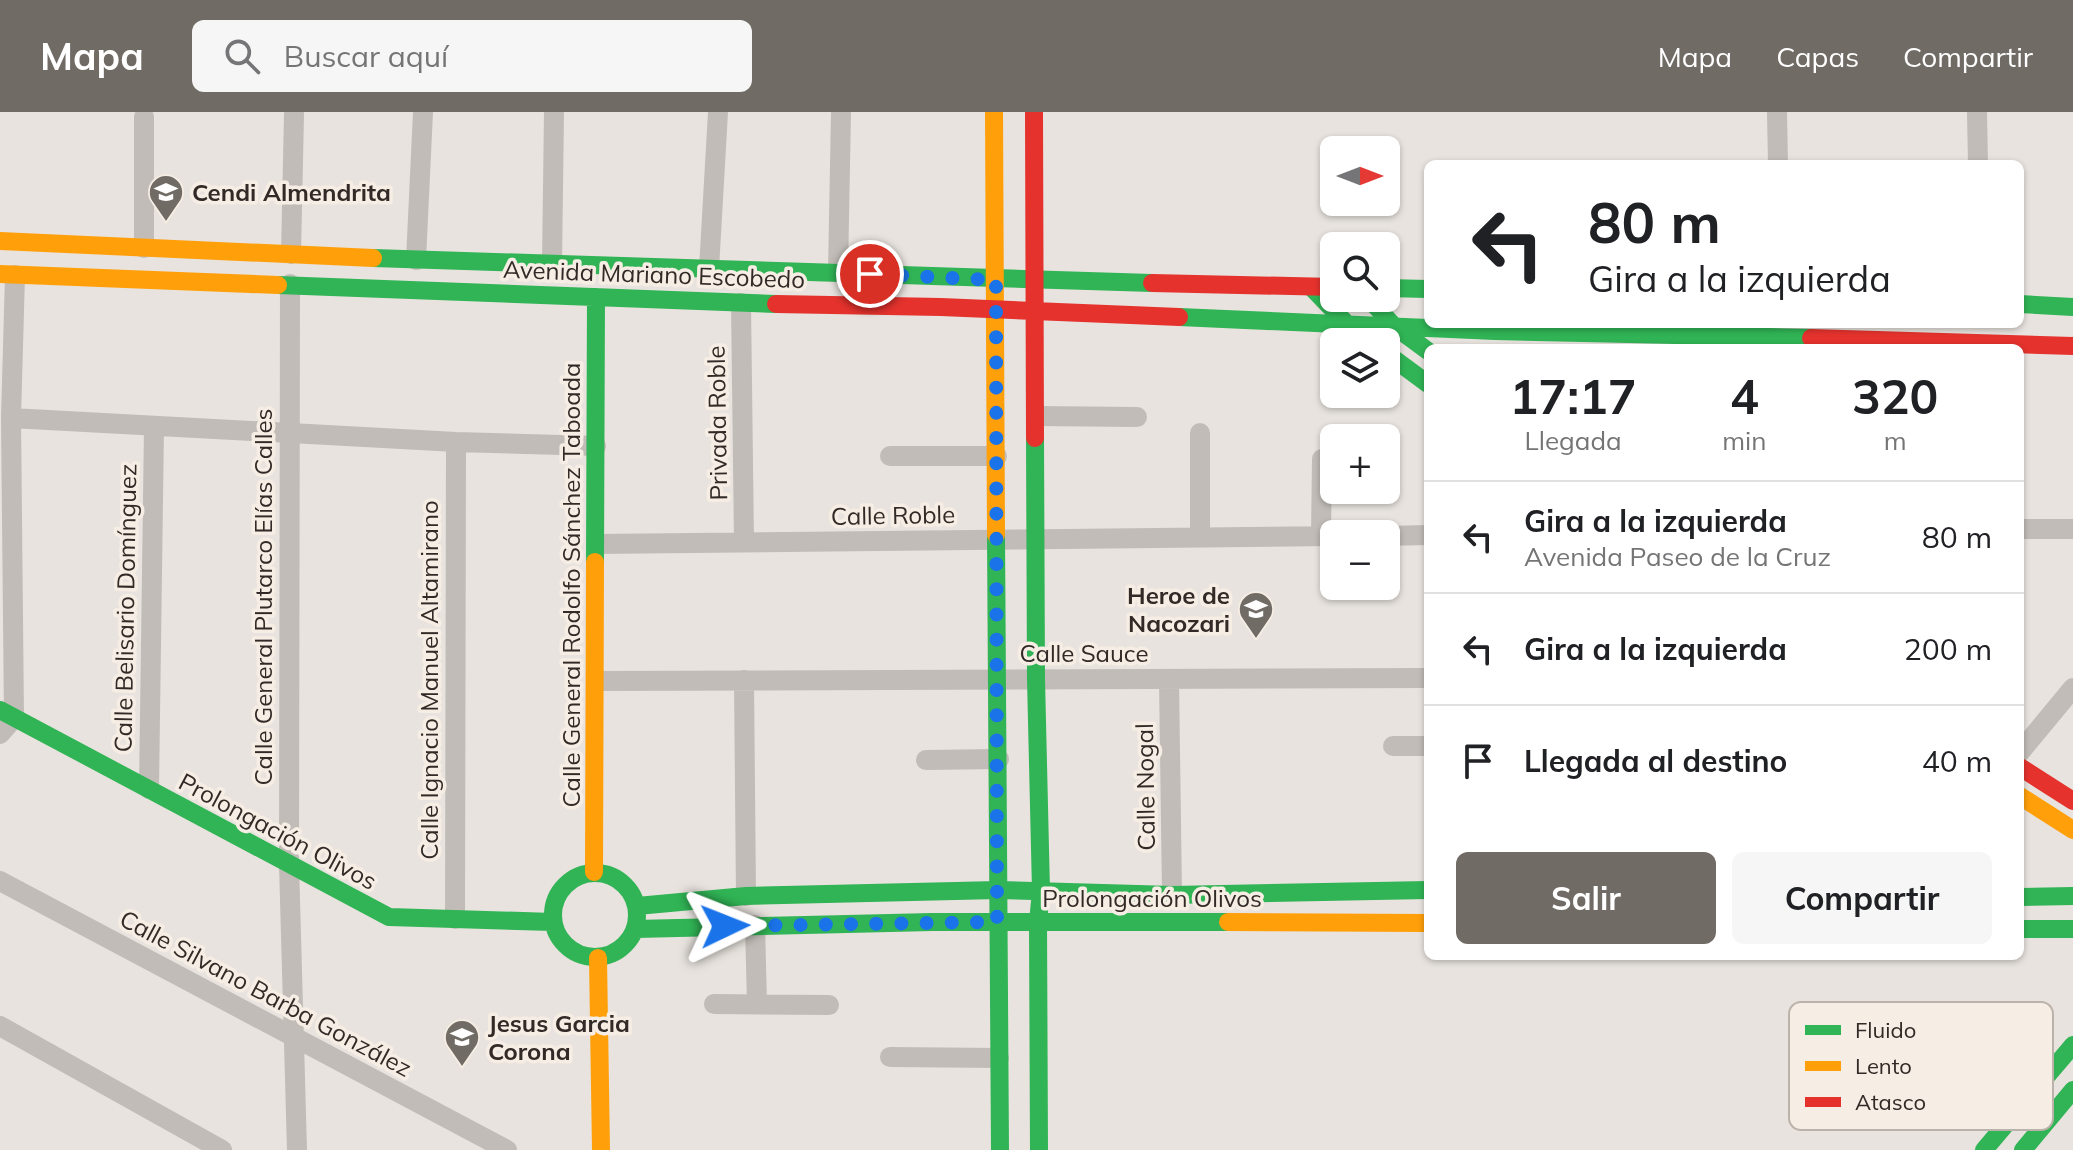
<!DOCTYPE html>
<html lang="es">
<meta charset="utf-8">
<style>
:root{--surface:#fff;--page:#f6f6f6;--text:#202124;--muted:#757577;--line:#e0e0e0;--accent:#716b66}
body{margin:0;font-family:Mulish,sans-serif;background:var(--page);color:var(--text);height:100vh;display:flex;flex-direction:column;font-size:30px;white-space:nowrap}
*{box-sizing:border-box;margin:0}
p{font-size:26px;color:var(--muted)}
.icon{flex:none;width:44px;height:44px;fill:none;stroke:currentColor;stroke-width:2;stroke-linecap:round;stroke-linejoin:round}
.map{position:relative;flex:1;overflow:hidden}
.side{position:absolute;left:1424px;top:232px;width:600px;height:616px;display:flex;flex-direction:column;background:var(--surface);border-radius:12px;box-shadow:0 2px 6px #0004}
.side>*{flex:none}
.top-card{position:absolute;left:1424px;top:48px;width:600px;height:168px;border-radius:12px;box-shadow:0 2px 6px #0004;background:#fff;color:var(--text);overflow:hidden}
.needle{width:52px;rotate:90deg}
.controls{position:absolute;left:1320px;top:24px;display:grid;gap:16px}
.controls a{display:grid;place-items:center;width:80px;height:80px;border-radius:12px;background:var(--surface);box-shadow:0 2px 6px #0004;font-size:40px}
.pin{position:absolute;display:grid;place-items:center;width:68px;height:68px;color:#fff;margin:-34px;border:4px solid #fff;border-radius:50%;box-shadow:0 2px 8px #0007}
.me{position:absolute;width:88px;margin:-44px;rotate:88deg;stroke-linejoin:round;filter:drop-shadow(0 0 6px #0008)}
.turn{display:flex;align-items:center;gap:28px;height:168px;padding:0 32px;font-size:36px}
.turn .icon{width:104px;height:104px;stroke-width:2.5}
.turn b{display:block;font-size:56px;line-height:68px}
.eta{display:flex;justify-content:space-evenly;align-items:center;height:136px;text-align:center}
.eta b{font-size:48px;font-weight:700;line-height:56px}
.action{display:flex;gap:16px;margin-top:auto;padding:16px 32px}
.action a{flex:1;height:92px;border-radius:12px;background:var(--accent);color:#fff;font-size:32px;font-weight:700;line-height:92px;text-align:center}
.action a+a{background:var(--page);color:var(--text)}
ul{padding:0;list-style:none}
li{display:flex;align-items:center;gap:24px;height:112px;padding:0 32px;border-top:2px solid var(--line)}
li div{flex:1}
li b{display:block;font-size:30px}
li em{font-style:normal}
header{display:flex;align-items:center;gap:48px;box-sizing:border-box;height:112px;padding:0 40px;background:var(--accent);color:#fff}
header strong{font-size:38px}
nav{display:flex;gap:44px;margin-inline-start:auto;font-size:28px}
.search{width:560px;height:72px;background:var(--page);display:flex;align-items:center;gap:20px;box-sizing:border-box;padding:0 28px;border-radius:12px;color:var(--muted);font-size:30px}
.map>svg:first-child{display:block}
</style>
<header>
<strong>Mapa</strong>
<div class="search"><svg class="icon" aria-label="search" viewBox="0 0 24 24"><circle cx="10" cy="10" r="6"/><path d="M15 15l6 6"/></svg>Buscar aquí</div>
<nav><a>Mapa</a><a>Capas</a><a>Compartir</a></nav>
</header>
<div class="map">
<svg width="2073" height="1038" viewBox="0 0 2073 1038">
<rect width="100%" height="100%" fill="#e8e3de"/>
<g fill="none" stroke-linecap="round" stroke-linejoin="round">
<path stroke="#c1bcb7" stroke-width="20" d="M 1777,0 L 1778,52
M 1977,0 L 1978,52
M 144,5 L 144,136
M 291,142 L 294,2
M 416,148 L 423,0
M 552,152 L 554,0
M 709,157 L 718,0
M 838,160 L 841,0
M 290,172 L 289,752 L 297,1038
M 741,191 L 744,430
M 1036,304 L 1137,305
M 11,306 L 456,330 L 596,334
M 1200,321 L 1200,425
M 890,344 L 997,344
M 2020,417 L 2073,417
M 1321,424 L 1322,347
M 1386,424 L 1428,423
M 596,432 L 1334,424
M 1169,567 L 1172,783
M 744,568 L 746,784
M 596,569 L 1428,566
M 0,622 L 14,606 L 11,306 L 15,163
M 1393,634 L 1428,634
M 2020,640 L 2073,576
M 926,648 L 999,647
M 149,677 L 154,315
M 0,769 L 507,1038
M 455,807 L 456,330
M 755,813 L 757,892
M 714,892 L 829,893
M 0,914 L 222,1038
M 890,945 L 999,946"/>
<path stroke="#30b455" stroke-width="18" d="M 373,146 L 1152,171
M 278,173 L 776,192
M 1312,176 L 1347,212 L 1371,230
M 1386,176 L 1428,177
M 1368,186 L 1394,214 L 1428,239
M 2020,192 L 2073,195
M 1179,205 L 1495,219 L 1811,226
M 1386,241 L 1428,272
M 1035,326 L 1036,567 L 1041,779 L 1038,810 L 1039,1038
M 996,423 L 1000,1038
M 595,450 L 596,185
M 0,598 L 389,805 L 553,810
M553 803a42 42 0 1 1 84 0a42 42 0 1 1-84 0Z
M 2020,785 L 2073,784
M 637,794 L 746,784 L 998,778 L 1172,783 L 1428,778
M 635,817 L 932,810 L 1228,810
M 2020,817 L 2073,817
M 1984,1038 L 2073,933
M 2023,1038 L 2073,978"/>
<path stroke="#ff9f0a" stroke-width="18" d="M 994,0 L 996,423
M 0,129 L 373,146
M 0,162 L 278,173
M 2020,684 L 2073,718
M 594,760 L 595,450
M 1228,810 L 1428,811
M 598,846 L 601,1038"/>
<path stroke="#e5322d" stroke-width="18" d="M 1034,0 L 1035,326
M 1152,171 L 1334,175
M 776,192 L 941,195 L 1179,205
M 1811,226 L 2073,234
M 2020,655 L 2073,689"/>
</g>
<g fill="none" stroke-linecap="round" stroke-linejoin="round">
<path stroke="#1a73e8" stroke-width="14" stroke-dasharray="0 25.2" d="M 725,814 L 997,810 L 996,168 L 870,162"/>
</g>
<defs>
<g id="school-pin" transform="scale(1.8)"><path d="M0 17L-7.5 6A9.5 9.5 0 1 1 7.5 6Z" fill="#716b66" stroke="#f6eee4"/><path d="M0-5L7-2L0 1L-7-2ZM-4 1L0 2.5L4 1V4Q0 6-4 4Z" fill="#fff"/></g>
</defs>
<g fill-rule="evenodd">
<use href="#school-pin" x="166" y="80"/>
<use href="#school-pin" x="1256" y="497"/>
<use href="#school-pin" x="462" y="925"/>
</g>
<g text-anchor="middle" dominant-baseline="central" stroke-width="7" stroke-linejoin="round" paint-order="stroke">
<g font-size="24" font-weight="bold" fill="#312a26" stroke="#f6eee4" text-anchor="start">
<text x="192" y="80">Cendi Almendrita</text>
<text x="1230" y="483" text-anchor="end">Heroe de<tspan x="1230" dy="28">Nacozari</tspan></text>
<text x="488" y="911">Jesus Garcia<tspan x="488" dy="28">Corona</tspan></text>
</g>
<g font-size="24" fill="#312a26" stroke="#f6eee4">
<text transform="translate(654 162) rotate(2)">Avenida Mariano Escobedo</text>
<text transform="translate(717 311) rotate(-91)">Privada Roble</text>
<text transform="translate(893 403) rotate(-1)">Calle Roble</text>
<text transform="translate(571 473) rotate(-90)">Calle General Rodolfo Sánchez Taboada</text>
<text transform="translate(263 485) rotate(-90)">Calle General Plutarco Elías Calles</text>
<text transform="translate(125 496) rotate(-89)">Calle Belisario Domínguez</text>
<text x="1084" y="541">Calle Sauce</text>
<text transform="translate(429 568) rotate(-90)">Calle Ignacio Manuel Altamirano</text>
<text transform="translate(1145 675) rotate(-91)">Calle Nogal</text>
<text transform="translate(278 719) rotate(28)">Prolongación Olivos</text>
<text x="1152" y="786">Prolongación Olivos</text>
<text transform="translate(266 881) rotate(28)">Calle Silvano Barba González</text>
</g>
</g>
<rect x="1789" y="890" width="264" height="128" rx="12" fill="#f6eee4" stroke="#bbb3ab" stroke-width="2"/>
<rect x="1805" y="913" width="36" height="10" fill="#30b455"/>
<rect x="1805" y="949" width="36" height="10" fill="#ff9f0a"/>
<rect x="1805" y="985" width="36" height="10" fill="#e5322d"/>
<g font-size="22" fill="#312a26">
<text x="1855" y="926">Fluido</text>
<text x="1855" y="962">Lento</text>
<text x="1855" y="998">Atasco</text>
</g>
</svg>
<div class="controls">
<a><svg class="needle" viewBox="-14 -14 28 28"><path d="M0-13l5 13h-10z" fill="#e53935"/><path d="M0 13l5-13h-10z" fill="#757577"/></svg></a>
<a><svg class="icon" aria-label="search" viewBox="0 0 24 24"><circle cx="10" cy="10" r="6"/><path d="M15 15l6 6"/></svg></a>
<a><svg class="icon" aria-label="layers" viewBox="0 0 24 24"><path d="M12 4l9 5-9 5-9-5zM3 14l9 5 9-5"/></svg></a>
<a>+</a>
<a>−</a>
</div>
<div class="pin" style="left:870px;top:162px;background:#d93025"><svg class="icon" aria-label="arrive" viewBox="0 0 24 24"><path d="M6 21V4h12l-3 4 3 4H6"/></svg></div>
<svg class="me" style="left:725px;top:814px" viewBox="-20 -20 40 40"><path d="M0-17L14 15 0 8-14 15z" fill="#1a73e8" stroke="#fff" stroke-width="4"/></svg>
<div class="top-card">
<div class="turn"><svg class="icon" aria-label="left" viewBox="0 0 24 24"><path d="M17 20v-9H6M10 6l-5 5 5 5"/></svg><div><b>80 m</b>Gira a la izquierda</div></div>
</div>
<section class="side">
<div class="eta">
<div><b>17:17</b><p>Llegada</p></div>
<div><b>4</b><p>min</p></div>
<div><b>320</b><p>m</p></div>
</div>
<ul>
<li><svg class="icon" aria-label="left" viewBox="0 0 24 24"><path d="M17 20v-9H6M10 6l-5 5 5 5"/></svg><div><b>Gira a la izquierda</b><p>Avenida Paseo de la Cruz</p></div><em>80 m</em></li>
<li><svg class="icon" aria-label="left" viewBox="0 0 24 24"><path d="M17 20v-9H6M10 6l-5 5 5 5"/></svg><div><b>Gira a la izquierda</b></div><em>200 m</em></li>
<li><svg class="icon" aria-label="arrive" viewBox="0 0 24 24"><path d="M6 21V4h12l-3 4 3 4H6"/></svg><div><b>Llegada al destino</b></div><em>40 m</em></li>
</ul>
<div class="action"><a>Salir</a><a>Compartir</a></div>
</section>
</div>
